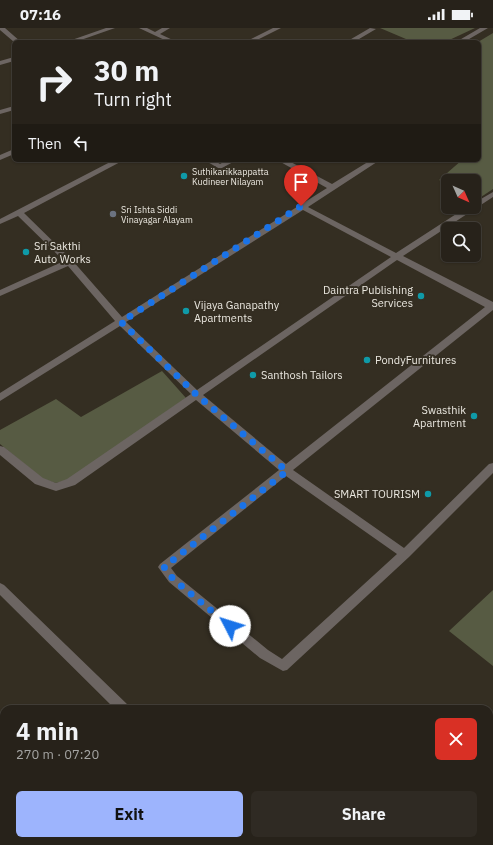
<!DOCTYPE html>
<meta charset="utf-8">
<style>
:root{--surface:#27221a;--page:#2f2a23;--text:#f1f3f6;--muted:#a4a4a2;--line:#433f39;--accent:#9db4fd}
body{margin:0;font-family:"IBM Plex Sans",sans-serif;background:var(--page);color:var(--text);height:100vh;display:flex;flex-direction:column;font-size:15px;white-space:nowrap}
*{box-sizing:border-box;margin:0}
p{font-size:13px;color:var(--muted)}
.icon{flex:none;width:22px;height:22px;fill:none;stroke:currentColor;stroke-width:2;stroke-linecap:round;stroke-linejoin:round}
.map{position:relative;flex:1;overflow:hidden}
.panel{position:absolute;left:0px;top:677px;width:493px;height:140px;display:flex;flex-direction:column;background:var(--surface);border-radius:12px 12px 0 0;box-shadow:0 1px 3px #0004,0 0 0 1px var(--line)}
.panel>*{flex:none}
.banner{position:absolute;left:12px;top:12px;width:469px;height:122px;border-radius:6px;box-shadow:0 1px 3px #0004,0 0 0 1px var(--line);background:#27221a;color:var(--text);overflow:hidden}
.needle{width:26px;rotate:135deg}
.tools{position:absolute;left:441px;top:146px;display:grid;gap:8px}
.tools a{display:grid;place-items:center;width:40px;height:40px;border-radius:6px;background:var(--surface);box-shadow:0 1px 3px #0004,0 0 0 1px var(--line);font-size:20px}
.pin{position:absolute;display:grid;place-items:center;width:34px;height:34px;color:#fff;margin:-41px -17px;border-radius:50% 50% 50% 0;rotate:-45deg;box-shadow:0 0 4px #0007}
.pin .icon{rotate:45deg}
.me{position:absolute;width:44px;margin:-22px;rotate:310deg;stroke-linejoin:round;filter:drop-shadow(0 0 3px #0008)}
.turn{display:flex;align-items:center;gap:14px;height:84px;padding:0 16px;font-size:18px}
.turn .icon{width:52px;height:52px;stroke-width:2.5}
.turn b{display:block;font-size:28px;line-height:34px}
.then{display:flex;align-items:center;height:38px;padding:0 16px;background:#0003;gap:8px;font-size:15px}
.round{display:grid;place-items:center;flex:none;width:42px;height:42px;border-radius:6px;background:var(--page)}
.head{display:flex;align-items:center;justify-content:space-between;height:68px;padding:0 16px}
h1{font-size:24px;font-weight:700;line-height:30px}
.cta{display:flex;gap:8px;margin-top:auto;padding:8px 16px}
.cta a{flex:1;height:46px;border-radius:6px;background:var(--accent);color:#111;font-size:16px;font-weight:700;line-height:46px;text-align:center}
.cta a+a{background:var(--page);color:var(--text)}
.status{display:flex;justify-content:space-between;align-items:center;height:28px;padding:0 20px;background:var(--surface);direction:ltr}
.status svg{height:11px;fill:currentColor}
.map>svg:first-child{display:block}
</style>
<div class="status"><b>07:16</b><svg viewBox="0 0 49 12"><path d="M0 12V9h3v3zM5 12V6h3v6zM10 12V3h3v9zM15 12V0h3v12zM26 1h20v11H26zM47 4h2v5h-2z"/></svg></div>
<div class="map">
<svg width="493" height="817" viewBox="0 0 493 817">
<rect width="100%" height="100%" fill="#342e22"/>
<path fill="#575b43" d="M 380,0 L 475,0 L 445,14 L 413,14 Z
M 493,5 L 493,161 L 478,171 L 474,169 L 474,153 L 448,153 L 448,156 L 439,152 L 462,132 L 479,132 L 478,14 Z
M 162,343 L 186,370 L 68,452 L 56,455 L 43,451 L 0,416 L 0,402 L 56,371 L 81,389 Z
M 493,562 L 493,638 L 449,603 Z"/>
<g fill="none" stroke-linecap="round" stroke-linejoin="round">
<path fill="#6c6562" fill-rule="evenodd" d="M 0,0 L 5,0 L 21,14 L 14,14 L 0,2 Z
M 106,0 L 115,0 L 75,14 L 66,14 Z
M 139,0 L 147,0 L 155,4 L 162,0 L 170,0 L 160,6 L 177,14 L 169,14 Z
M 273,0 L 281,0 L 253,14 L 245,14 Z
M 370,0 L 376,1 L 354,14 L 346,14 Z
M 480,0 L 488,0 L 464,14 L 456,14 Z
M 14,29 L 14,33 L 0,37 L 0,33 Z
M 14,78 L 14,82 L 0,86 L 0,82 Z
M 14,121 L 14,126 L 0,132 L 0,127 Z
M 114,132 L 124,132 L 24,185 L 72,232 L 122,289 L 327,160 L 277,132 L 287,132 L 332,156 L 371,132 L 380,132 L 308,179 L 396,225 L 467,179 L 474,179 L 474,175 L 493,164 L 493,169 L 403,228 L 493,274 L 493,282 L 293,442 L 404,520 L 489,436 L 493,435 L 493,445 L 409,529 L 287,642 L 283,643 L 260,630 L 169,554 L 158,539 L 160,536 L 279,442 L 196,372 L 75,457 L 56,463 L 35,456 L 0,427 L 0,418 L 4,419 L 43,450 L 56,455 L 67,451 L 191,366 L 120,298 L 0,373 L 0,365 L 115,293 L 68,238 L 0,268 L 0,262 L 64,233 L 18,188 L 0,196 L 0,191 ZM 303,182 L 391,229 L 197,362 L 126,294 ZM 397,232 L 485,279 L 286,436 L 203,367 ZM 286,448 L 397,526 L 282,631 L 268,622 L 177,548 L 171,540 Z
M 204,132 L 213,132 L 220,136 L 227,132 L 237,132 L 220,141 Z
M 0,555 L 4,557 L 128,677 L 130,681 L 115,681 L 0,567 Z
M 0,684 L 4,686 L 4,701 L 0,699 Z
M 493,700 L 493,714 L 489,716 L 489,702 Z
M 108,813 L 124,813 L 126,817 L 110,817 Z
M 252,813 L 268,813 L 270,817 L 254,817 Z
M 392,813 L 408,813 L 406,817 L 390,817 Z"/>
</g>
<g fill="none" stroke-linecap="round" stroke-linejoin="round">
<path stroke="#1a73e8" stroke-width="7" stroke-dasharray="0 12.6" d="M 230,598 L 173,551 L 164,539 L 287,443 L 197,367 L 121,294 L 301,178"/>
</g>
<g fill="#0f9aa8" stroke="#342e22" stroke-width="1.5">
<circle cx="184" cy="148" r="4"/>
<circle cx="26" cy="224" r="4"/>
<circle cx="421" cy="268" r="4"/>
<circle cx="186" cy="283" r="4"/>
<circle cx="367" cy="332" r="4"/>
<circle cx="253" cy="347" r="4"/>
<circle cx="474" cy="388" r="4"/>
<circle cx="428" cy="466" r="4"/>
</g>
<circle fill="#6b7280" stroke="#342e22" stroke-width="1.5" cx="113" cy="186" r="4"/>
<g text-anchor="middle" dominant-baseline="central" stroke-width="4" stroke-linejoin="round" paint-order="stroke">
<g font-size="9" fill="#eae7df" stroke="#342e22" text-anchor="start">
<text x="192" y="143">Suthikarikkappatta<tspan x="192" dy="10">Kudineer Nilayam</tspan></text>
<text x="121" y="181">Sri Ishta Siddi<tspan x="121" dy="10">Vinayagar Alayam</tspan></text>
</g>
<g font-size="11" fill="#eae7df" stroke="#342e22" text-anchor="start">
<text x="34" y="218">Sri Sakthi<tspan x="34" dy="13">Auto Works</tspan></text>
<text x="413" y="262" text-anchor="end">Daintra Publishing<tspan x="413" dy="13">Services</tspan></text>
<text x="194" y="277">Vijaya Ganapathy<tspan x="194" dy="13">Apartments</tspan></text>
<text x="375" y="332">PondyFurnitures</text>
<text x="261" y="347">Santhosh Tailors</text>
<text x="466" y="382" text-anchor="end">Swasthik<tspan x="466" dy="13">Apartment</tspan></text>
<text x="420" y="466" text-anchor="end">SMART TOURISM</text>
</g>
</g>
</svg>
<div class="tools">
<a><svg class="needle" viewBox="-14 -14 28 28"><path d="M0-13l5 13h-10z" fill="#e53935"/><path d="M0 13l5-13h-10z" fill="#a4a4a2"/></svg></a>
<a><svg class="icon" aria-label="search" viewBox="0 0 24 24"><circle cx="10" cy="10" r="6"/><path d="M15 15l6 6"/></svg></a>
</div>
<div class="pin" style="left:301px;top:178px;background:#d93025"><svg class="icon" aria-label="arrive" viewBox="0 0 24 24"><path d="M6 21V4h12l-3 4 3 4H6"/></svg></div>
<svg class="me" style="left:230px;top:598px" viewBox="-20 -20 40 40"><circle r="19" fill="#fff"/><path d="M0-13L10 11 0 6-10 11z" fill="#1a73e8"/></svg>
<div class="banner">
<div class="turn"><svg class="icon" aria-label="right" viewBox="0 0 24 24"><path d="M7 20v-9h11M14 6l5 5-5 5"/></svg><div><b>30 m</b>Turn right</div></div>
<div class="then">Then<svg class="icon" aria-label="left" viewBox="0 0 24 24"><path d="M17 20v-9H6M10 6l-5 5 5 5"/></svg></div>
</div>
<section class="panel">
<div class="head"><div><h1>4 min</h1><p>270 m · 07:20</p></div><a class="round" style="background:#d93025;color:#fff"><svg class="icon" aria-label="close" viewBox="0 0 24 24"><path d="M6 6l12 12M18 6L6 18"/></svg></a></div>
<div class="cta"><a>Exit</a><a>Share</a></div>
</section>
</div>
